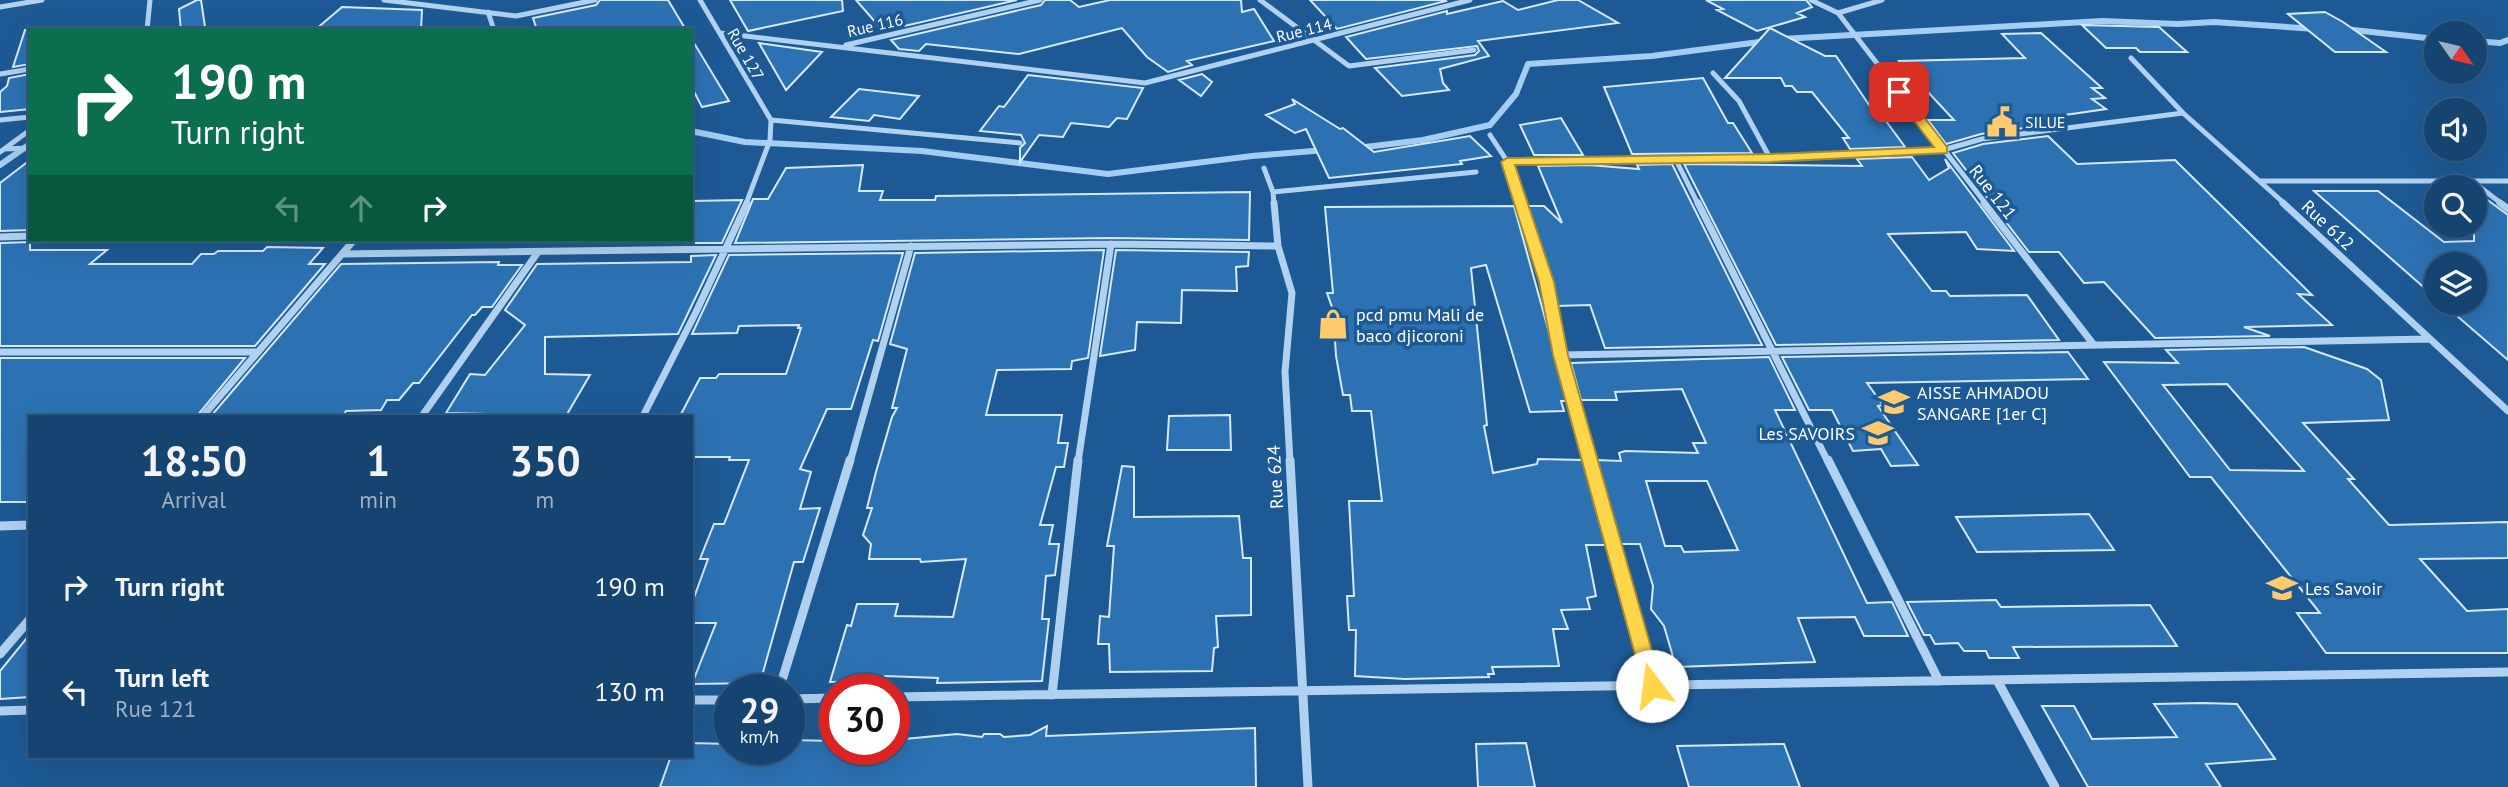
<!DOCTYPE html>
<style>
:root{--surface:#164470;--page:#234e78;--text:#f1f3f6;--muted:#9eb0c3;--line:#355c83}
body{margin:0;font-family:"PT Sans",sans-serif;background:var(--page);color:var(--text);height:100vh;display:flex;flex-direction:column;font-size:26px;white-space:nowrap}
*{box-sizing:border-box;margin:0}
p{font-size:23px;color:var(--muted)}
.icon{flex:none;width:38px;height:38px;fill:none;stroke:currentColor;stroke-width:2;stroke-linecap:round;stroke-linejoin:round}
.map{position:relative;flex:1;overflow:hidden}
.details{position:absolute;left:28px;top:415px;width:665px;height:343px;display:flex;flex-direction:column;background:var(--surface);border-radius:0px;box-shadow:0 7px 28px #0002,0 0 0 2px var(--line)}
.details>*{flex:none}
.guide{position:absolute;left:28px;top:28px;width:665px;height:214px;border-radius:0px;box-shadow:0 7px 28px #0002,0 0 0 2px var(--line);background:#0b6e4f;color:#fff;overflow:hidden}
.needle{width:46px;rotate:124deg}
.fabs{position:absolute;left:2424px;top:21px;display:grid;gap:14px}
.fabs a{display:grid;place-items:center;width:63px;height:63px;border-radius:50%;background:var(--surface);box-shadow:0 7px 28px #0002,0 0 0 2px var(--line);font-size:35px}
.speed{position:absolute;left:714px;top:674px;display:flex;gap:14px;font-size:35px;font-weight:700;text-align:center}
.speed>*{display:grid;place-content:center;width:91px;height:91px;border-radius:50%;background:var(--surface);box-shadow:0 7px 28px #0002,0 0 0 2px var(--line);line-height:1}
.speed small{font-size:18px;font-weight:400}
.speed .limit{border:10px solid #d22;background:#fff;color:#111}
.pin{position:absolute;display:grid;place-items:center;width:60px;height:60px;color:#fff;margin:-30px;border-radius:14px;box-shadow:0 4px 10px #0006}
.me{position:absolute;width:77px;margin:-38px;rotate:345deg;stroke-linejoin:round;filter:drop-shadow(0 0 5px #0008)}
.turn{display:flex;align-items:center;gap:24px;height:147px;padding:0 28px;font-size:32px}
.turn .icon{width:91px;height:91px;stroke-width:2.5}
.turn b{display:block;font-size:49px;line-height:60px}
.lanes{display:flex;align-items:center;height:66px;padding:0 28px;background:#0003;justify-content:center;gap:35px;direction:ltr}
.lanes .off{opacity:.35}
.eta{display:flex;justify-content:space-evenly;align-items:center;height:119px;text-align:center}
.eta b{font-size:42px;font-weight:700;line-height:49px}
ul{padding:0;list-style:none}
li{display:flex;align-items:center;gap:21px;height:105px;padding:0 28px}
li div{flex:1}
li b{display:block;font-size:26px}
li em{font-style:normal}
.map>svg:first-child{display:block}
</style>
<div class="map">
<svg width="2508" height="787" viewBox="0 0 2508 787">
<rect width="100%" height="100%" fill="#1d5a95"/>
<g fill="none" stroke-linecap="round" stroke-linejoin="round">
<path stroke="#a3cdf1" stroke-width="6" d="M 2344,29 L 2436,39
M 1781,39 L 2102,21 L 2178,24 L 2214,22 L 2316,29
M 2474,41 L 2500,43 L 2508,40
M 691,131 L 745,142 L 922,151 L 1108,174 L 1252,156 L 1326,150
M 1357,148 L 1423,140 L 1490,125 L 1516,94 L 1528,64 L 1652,56 L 1767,41
M 0,165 L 30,144"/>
</g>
<path fill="#2c72b3" stroke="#d6e9fb" stroke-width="2" fill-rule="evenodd" d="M 197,0 L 201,0 L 205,27 L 181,30 L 179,9 Z
M 600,0 L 668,0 L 686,30 L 537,30 L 533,18 L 596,5 Z
M 730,0 L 842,0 L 843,11 L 748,31 Z
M 856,0 L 1017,0 L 883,31 Z
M 1045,0 L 1070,0 L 1079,7 L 1110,0 L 1241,0 L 1242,12 L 1254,9 L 1274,41 L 1187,61 L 1192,65 L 1168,72 L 1147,57 L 1122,28 L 1019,54 L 926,44 L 919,51 L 899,49 L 891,40 L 1041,5 Z
M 1310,0 L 1445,0 L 1446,1 L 1337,29 Z
M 1558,0 L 1578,0 L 1618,23 L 1478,41 L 1489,56 L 1440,69 L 1443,83 L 1449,90 L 1402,96 L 1375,68 L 1475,55 L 1479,51 L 1477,46 L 1366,59 L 1346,37 L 1447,11 L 1447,14 L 1503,1 L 1518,10 Z
M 1706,0 L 1806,0 L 1812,7 L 1797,13 L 1805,17 L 1757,31 L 1717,10 L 1723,9 Z
M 342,7 L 422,10 L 421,30 L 315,30 Z
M 2325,12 L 2343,22 L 2386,52 L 2335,52 L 2288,14 Z
M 2082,25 L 2159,27 L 2187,52 L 2140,52 L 2136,48 L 2106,48 Z
M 1770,28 L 1825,56 L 1836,56 L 1880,121 L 1886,121 L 1905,147 L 1850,149 L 1843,138 L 1849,138 L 1812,92 L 1797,92 L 1792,86 L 1785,86 L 1781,78 L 1725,78 Z
M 25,30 L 30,30 L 30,64 L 13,67 Z
M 2041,33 L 2102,88 L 2092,88 L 2105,98 L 2092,99 L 2106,109 L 2031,120 L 2038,126 L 1981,134 L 1946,144 L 1928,120 L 1954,120 L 1899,61 L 2025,58 L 2002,34 Z
M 691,38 L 729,101 L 702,107 L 691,86 Z
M 759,43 L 822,52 L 786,90 Z
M 30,74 L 30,109 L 0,112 L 0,92 L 7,86 L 9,78 Z
M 1202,74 L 1212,82 L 1201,96 L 1179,80 Z
M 1028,75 L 1143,88 L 1127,119 L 1117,118 L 1109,127 L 1071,123 L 1063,137 L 1039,135 L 1020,162 L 1020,148 L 1025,143 L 1021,135 L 980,131 L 999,106 L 1004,107 Z
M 1703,78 L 1728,123 L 1733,123 L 1752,153 L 1632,154 L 1604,87 Z
M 859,89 L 919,96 L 900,119 L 874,115 L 869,121 L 831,117 Z
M 1292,99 L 1340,129 L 1343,128 L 1374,152 L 1470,136 L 1491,156 L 1460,161 L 1462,164 L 1329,178 L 1306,129 L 1295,133 L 1266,115 L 1295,104 Z
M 1561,118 L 1583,155 L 1534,155 L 1520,125 Z
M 2048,136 L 2077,164 L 2175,160 L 2312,295 L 2298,294 L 2332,325 L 2244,327 L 2270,336 L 2155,338 L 2104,282 L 2084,283 L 2059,252 L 2029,252 L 1953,153 L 1983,144 Z
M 1912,157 L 1929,180 L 1949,168 L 1945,159 L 2014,251 L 1977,249 L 1966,232 L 1888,234 L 1932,291 L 1946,291 L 1950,296 L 2027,295 L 2059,340 L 1776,345 L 1684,164 L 1862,166 L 1857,159 Z
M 30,160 L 30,230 L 0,231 L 0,183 Z
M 1672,164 L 1693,206 L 1762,345 L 1605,348 L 1590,305 L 1556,306 L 1527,206 L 1544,206 L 1562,223 L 1538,166 L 1589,165 L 1639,169 L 1637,165 Z
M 863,165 L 859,191 L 883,191 L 880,200 L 935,200 L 936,196 L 1250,192 L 1249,240 L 1111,238 L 735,243 L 753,199 L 768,199 L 786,168 Z
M 2474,190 L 2508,215 L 2508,360 L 2442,303 L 2474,303 L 2474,264 L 2436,264 L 2436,298 L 2314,191 L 2378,191 L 2444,242 L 2474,241 Z
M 742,200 L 722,243 L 691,243 L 691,201 Z
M 1514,206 L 1568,401 L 1561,401 L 1564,411 L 1530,412 L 1486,265 L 1471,268 L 1487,425 L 1484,426 L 1493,473 L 1537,464 L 1538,459 L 1583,460 L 1606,545 L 1586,545 L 1596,596 L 1587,598 L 1590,609 L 1561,610 L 1568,629 L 1553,629 L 1559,666 L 1492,667 L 1494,674 L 1488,674 L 1489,677 L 1405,679 L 1355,676 L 1356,630 L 1349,630 L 1347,596 L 1354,596 L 1349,501 L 1382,501 L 1371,411 L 1352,411 L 1350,395 L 1343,395 L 1336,356 L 1333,310 L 1327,293 L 1333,293 L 1325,207 Z
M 30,242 L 30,250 L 107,250 L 90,264 L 192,264 L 201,254 L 214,254 L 218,251 L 263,251 L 267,247 L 323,248 L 309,264 L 325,264 L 255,346 L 0,346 L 0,243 Z
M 1104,250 L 1088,358 L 1072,361 L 1071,369 L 997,370 L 986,415 L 1062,415 L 1058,443 L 1068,443 L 1064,467 L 1056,467 L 1040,525 L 1053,525 L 1049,544 L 1059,544 L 1055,575 L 1046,576 L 1042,619 L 1049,619 L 1042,681 L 937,683 L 938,678 L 885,676 L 883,681 L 830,682 L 847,625 L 851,626 L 857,604 L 898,604 L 895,616 L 953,617 L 966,559 L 921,562 L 920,559 L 869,559 L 871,544 L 863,535 L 872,508 L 867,508 L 876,472 L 892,417 L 897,408 L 892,408 L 907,349 L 890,344 L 915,253 Z
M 1116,250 L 1249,252 L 1248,266 L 1236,267 L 1237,291 L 1182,290 L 1181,323 L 1137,322 L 1135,350 L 1100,356 Z
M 903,253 L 878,341 L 873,340 L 851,409 L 827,409 L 800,469 L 811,472 L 800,509 L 820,508 L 803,562 L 794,562 L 760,683 L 692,684 L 716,623 L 691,623 L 691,606 L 708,559 L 700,559 L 714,524 L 724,524 L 749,460 L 729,460 L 730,457 L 691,457 L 691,416 L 680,416 L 700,378 L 716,378 L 719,374 L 786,374 L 801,328 L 798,328 L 799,325 L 739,326 L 737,333 L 692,334 L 729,255 Z
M 716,255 L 678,334 L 545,337 L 545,374 L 590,375 L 566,416 L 446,413 L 470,374 L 485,375 L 525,325 L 505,310 L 537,264 L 691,262 L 691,256 Z
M 499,262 L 498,265 L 522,265 L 492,307 L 482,307 L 475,315 L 472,315 L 419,383 L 413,383 L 399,400 L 387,400 L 381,410 L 346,411 L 343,416 L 211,416 L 341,264 Z
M 2304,347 L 2367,369 L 2381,380 L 2389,420 L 2303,423 L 2354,479 L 2348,479 L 2389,525 L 2508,522 L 2508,558 L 2420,559 L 2467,611 L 2508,609 L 2508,653 L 2326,653 L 2297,613 L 2320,613 L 2211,477 L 2190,477 L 2104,362 L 2178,363 L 2166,350 ZM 2227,384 L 2304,471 L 2230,470 L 2163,385 Z
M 2068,352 L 2088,379 L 1867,383 L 1883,405 L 1878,406 L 1918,465 L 1891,466 L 1881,449 L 1853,451 L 1832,410 L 1809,410 L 1782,357 Z
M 1769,357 L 1795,410 L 1775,410 L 1867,603 L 1892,602 L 1908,636 L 1864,636 L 1855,617 L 1798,618 L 1815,662 L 1676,667 L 1664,626 L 1651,609 L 1653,586 L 1640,544 L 1620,544 L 1597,460 L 1621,461 L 1619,453 L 1625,451 L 1698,453 L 1693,443 L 1706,443 L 1682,389 L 1615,392 L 1617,400 L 1581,400 L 1571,363 ZM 1646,481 L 1707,481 L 1738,550 L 1684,552 L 1681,546 L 1665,546 Z
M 0,358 L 245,358 L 197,416 L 30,416 L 30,502 L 0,502 Z
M 1230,415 L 1231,450 L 1167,450 L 1169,416 Z
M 1122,466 L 1134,467 L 1134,517 L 1239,516 L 1243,558 L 1251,558 L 1251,615 L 1216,616 L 1218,647 L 1214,648 L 1212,671 L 1110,672 L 1109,644 L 1098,644 L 1100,616 L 1109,617 L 1114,546 L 1107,546 Z
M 2089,514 L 2114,550 L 1977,552 L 1956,517 Z
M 1996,600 L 2001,607 L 2150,605 L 2177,646 L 2013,647 L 2019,658 L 1989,658 L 1986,651 L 1964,651 L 1958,643 L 1935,644 L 1930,635 L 1924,635 L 1907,602 Z
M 30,634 L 30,697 L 0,699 L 0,671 Z
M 2203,703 L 2237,704 L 2275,759 L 2206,764 L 2221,787 L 2088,787 L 2042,706 L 2074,706 L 2092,739 L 2177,737 L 2154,704 Z
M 1047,726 L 1046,736 L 1255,728 L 1256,787 L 660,787 L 671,756 L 691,756 L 691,743 L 730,744 L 730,749 L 789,749 L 789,740 L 835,741 L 835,749 L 894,749 L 894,740 L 957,734 L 982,737 L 984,734 L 1000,734 L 1004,737 L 1030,735 Z
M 1526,743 L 1535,787 L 1478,787 L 1476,744 Z
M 1784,744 L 1800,787 L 1689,787 L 1677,746 Z"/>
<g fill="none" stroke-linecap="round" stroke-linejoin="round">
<path stroke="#b0d1ef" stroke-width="5" d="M 384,0 L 516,16 L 595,0
M 700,0 L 771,120 L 770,140 L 746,204
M 1260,0 L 1349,66 L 1474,50
M 1811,0 L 1838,13 L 1986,204
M 0,7 L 42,0
M 488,12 L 494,30
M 1838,13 L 1882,0
M 147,30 L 150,0
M 720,33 L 1145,83 L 1470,0
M 846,45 L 1040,0
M 2131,58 L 2183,113 L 2285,204
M 1713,73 L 1739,101 L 1770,158
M 0,74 L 30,69
M 0,120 L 30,117
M 771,120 L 1020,143
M 1490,135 L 1507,161 L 1521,204
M 4,149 L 30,148
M 0,152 L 30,130
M 1676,160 L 1698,204
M 1507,161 L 1770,158 L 1943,150 L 1982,139 L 2183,113
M 1264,168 L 1273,192 L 1274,204
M 2261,181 L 2508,181
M 2472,181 L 2502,204
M 1273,192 L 1476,172"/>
<path stroke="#b0d1ef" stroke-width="7" d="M 1274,203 L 1278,246 L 1292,293 L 1285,372 L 1290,462
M 1520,203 C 1548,288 1567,375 1590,462
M 1698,203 L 1828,462
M 1984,203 L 2094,345
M 2283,203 L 2508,411
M 2500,203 L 2508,209
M 0,237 L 30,236
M 342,254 L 1111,244 L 1278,246
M 0,352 L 258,352
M 1561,355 L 2429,339
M 203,416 L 354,240
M 422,416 L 538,252
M 643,416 L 696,312 L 747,203
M 850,462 L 911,246
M 1078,462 L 1111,244"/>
<path stroke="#b0d1ef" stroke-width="9" d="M 1290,460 L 1308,787
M 1590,460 L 1652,686
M 1828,460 L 1939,681
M 0,526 L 30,525
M 0,654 L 30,619
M 1997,680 L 2055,787
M 779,690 L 850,460
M 1052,695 L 1078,460
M 894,697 L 2508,672
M 789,699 L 835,698
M 691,700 L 730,700
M 0,711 L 30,710"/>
</g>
<path fill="#ffd54a" stroke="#a68a30" stroke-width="2" d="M 1894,90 L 1903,90 L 1947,147 L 1947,153 L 1770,162 L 1515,165 L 1554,282 L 1568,355 L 1662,686 L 1659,691 L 1652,694 L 1645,691 L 1553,355 L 1539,282 L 1501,162 L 1507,158 L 1770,154 L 1934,147 L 1894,95 Z"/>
<defs>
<g id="civic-bare" transform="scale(2.415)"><path d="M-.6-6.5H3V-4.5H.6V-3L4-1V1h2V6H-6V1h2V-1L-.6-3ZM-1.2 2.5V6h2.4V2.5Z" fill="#feca6e" stroke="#1d5a95" stroke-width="2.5" paint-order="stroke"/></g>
<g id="shop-bare" transform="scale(2.415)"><path d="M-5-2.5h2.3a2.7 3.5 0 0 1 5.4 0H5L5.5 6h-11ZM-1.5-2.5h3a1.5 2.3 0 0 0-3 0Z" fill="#feca6e" stroke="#1d5a95" stroke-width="2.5" paint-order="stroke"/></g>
<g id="school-bare" transform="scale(2.415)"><path d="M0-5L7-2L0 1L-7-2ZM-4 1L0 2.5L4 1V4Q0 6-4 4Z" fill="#feca6e" stroke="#1d5a95" stroke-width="2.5" paint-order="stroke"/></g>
</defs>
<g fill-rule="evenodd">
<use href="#civic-bare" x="2002" y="122"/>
<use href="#shop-bare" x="1333" y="324"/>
<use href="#school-bare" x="1894" y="402"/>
<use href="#school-bare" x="1878" y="433"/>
<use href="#school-bare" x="2282" y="588"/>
</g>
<g text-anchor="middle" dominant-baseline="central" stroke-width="7" stroke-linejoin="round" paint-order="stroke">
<g font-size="16" fill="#fff" stroke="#1d5a95">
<text transform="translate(875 25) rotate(-13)">Rue 116</text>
<text transform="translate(1304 30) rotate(-14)">Rue 114</text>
<text transform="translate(746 54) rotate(60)">Rue 127</text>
</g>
<g font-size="16" fill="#fff" stroke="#1d5a95" text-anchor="start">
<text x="2025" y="122">SILUE</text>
</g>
<g font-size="18" fill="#fff" stroke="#1d5a95">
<text transform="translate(1993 192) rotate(52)">Rue 121</text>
<text transform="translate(2328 225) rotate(43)">Rue 612</text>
<text transform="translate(1275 477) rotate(-93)">Rue 624</text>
</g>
<g font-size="18" fill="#fff" stroke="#1d5a95" text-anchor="start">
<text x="1356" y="314">pcd pmu Mali de<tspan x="1356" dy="21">baco djicoroni</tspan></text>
<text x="1917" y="392">AISSE AHMADOU<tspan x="1917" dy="21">SANGARE [1er C]</tspan></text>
<text x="1855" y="433" text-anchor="end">Les SAVOIRS</text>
<text x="2305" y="588">Les Savoir</text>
</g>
</g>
</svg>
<div class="fabs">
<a><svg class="needle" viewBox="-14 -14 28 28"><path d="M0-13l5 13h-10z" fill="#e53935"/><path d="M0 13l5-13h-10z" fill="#9eb0c3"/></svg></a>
<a><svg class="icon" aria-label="sound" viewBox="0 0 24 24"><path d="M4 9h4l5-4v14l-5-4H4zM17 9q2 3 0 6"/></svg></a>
<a><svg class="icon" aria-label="search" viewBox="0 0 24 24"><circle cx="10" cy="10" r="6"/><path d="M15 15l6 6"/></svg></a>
<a><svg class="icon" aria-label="layers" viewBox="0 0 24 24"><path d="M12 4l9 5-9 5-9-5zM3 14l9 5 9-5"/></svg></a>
</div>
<div class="speed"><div>29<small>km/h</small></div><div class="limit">30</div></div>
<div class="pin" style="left:1899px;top:92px;background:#d93025"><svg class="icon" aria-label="arrive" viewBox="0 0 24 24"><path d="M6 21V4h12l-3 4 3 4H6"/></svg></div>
<svg class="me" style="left:1652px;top:686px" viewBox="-20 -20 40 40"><circle r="19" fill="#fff"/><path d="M0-13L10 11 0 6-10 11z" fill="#ffd54a"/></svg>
<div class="guide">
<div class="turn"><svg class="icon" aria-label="right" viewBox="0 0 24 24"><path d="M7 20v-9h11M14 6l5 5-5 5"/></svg><div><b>190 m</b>Turn right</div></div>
<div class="lanes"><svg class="icon off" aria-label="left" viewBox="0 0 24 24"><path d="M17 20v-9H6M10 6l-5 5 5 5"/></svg><svg class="icon off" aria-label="ahead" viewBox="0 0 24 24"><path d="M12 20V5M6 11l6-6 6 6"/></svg><svg class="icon" aria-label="right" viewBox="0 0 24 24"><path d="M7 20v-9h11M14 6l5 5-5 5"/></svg></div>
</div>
<section class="details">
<div class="eta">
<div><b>18:50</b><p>Arrival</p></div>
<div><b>1</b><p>min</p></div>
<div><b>350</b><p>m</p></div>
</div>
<ul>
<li><svg class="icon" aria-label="right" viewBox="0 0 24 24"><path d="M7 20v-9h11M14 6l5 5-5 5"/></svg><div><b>Turn right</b></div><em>190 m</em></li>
<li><svg class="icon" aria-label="left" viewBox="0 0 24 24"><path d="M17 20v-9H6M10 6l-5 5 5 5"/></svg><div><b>Turn left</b><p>Rue 121</p></div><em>130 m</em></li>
</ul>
</section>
</div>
